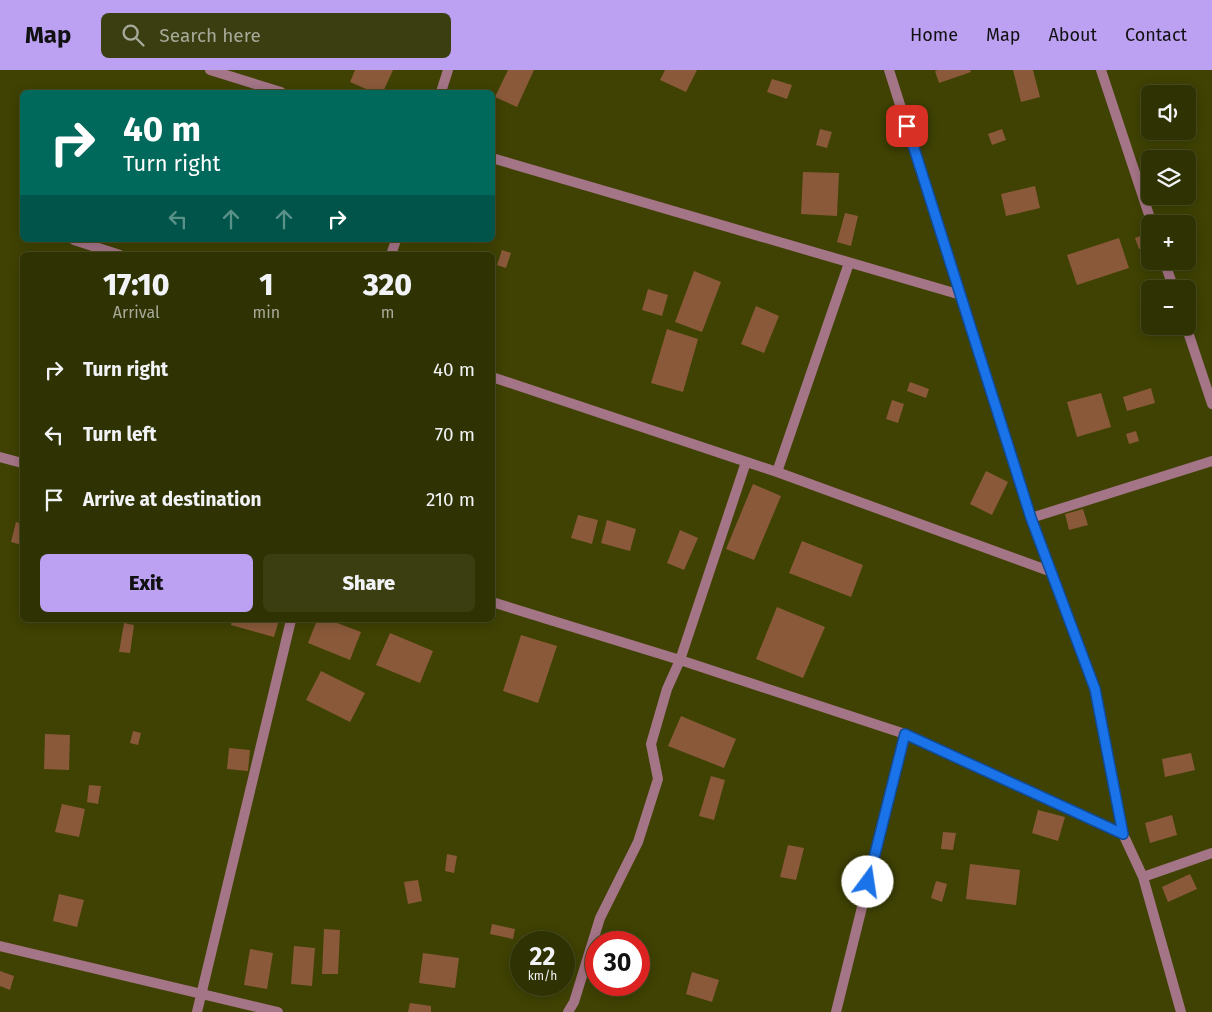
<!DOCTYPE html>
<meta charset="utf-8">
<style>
:root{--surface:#2f3202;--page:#3b3e11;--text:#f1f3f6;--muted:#a7aa99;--line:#4a4d24;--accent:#bca0f2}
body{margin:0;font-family:"Fira Sans",sans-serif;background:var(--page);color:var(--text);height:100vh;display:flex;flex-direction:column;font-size:19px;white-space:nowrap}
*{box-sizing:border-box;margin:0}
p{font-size:16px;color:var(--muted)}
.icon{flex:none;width:28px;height:28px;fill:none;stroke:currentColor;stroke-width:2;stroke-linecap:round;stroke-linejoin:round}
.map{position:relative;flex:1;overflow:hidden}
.drawer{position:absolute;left:20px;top:182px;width:475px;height:370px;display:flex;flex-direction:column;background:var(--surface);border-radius:8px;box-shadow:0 2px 12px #0003,0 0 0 1px var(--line)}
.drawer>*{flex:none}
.banner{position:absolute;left:20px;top:20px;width:475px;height:152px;border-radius:8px;box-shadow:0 2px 12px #0003,0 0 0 1px var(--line);background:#00695c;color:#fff;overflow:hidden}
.fabs{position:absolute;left:1141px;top:15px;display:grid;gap:10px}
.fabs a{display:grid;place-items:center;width:55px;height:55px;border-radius:8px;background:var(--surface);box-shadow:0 2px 12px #0003,0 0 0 1px var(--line);font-size:25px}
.speed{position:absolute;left:510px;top:861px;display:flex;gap:10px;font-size:25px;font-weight:700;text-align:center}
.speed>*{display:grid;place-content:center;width:65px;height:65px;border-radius:50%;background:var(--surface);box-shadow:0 2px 12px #0003,0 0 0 1px var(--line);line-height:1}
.speed small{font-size:12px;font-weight:400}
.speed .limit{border:8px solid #d22;background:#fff;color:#111}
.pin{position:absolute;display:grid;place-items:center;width:42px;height:42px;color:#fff;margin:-21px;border-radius:10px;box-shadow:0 2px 8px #0006}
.me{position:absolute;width:55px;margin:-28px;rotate:14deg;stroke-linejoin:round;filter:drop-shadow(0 0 4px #0008)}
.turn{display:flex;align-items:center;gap:18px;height:105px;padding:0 20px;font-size:22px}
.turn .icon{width:65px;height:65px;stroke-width:2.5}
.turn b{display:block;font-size:35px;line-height:42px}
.lanes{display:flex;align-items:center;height:48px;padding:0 20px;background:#0003;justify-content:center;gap:25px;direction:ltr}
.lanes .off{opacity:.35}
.eta{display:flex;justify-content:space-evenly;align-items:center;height:85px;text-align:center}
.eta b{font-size:30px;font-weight:800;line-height:35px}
.action{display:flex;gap:10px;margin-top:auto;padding:10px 20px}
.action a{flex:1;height:58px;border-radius:8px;background:var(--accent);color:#111;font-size:20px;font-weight:800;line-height:58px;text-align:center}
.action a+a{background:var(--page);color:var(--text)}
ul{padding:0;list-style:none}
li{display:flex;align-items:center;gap:15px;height:65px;padding:0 20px}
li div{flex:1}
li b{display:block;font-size:19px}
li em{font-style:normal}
header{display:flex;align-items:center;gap:30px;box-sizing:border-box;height:70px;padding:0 25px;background:var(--accent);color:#111}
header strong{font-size:24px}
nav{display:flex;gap:28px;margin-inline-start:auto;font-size:18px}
.search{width:350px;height:45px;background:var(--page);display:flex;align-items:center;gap:12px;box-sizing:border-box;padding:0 18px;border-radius:8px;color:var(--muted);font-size:19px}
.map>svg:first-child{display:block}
</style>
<header>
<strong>Map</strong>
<div class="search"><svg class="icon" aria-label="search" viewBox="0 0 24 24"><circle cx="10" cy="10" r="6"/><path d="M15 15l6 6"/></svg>Search here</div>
<nav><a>Home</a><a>Map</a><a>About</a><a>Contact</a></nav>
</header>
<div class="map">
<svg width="1212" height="942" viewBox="0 0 1212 942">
<rect width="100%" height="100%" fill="#3f4203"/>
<path fill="#8a593a" d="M 355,0 L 393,0 L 383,22 L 373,22 L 350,12 Z
M 508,0 L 534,0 L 517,37 L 495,27 Z
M 665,0 L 697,0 L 686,22 L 660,10 Z
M 938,0 L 970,0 L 971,2 L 939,13 L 935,1 Z
M 1013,0 L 1033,0 L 1040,27 L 1021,32 Z
M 772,9 L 792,15 L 787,29 L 767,22 Z
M 820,59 L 832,62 L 827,78 L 816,75 Z
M 1002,59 L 1006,70 L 992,75 L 988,64 Z
M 1186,80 L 1189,89 L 1170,89 L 1169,85 Z
M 803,102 L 839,103 L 837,146 L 801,144 Z
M 1035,116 L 1040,138 L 1006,146 L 1001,124 Z
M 845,143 L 858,146 L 851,176 L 837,172 Z
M 1148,163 L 1150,174 L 1139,179 L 1135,168 Z
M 1119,168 L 1129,198 L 1077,215 L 1067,185 Z
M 502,180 L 511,183 L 506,198 L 497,195 Z
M 694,201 L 721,212 L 702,262 L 675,252 Z
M 648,219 L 668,225 L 662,246 L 642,240 Z
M 756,236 L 779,246 L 764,283 L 741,274 Z
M 667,259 L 698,269 L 683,322 L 651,313 Z
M 910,312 L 929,319 L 926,328 L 907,321 Z
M 1151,318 L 1155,333 L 1127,341 L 1123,327 Z
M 1101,323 L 1111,357 L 1077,367 L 1067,332 Z
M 892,330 L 904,334 L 898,353 L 886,349 Z
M 1136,361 L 1139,371 L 1129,374 L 1126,364 Z
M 986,401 L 1008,412 L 992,445 L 970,434 Z
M 753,414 L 781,426 L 754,490 L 726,479 Z
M 1083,439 L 1088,455 L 1069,460 L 1065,444 Z
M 578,445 L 598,450 L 592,474 L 571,468 Z
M 607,450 L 636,459 L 630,481 L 601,473 Z
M 16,452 L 22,454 L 22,475 L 11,472 Z
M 680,460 L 698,468 L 684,500 L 667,493 Z
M 802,471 L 863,495 L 851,527 L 789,503 Z
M 777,537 L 825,557 L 803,608 L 756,589 Z
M 232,550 L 279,550 L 274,567 L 231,555 Z
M 317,550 L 329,550 L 361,562 L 350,590 L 308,573 Z
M 124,553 L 134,555 L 130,583 L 119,582 Z
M 390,563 L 433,581 L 420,613 L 376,595 Z
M 521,565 L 557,576 L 538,633 L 503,621 Z
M 321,601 L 365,623 L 350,652 L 306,630 Z
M 681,646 L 736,669 L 724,698 L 668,676 Z
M 133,661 L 141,663 L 138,675 L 130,673 Z
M 45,664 L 70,665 L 69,700 L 44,699 Z
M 229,678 L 250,680 L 248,701 L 227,699 Z
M 1191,683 L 1195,700 L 1165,707 L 1162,689 Z
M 711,706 L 725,710 L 714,750 L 699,746 Z
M 89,715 L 101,716 L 98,734 L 87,732 Z
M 62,734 L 85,739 L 79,767 L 55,762 Z
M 1038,740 L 1065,747 L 1058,771 L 1032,763 Z
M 1172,745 L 1177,765 L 1150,773 L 1145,753 Z
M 943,762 L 956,763 L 953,780 L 941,779 Z
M 788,775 L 804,778 L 796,810 L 780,807 Z
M 447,784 L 457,786 L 454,803 L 445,801 Z
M 970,794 L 1020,800 L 1016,835 L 966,829 Z
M 1190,804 L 1197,819 L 1168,832 L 1162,817 Z
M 418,810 L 422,831 L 408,834 L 404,812 Z
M 936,811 L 947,814 L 942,832 L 931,828 Z
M 59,824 L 84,830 L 77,857 L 53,851 Z
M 492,854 L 515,859 L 513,869 L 490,864 Z
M 324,859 L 340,860 L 338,904 L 322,904 Z
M 294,876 L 315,878 L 312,916 L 291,914 Z
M 250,879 L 273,883 L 267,919 L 244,915 Z
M 423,883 L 459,888 L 455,918 L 419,913 Z
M 0,901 L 14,906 L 10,920 L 0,916 Z
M 692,902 L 719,910 L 712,932 L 686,924 Z
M 410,933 L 431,936 L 431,942 L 408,942 Z"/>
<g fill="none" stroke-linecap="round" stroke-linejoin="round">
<path stroke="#a47487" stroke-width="10" d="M 210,0 L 281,22
M 889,0 L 1031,448 L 1095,619 L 1123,764 L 1143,807 L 1181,942
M 1101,0 L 1152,154
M 441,22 L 448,0
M 492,88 L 961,225
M 74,170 L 120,185
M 391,185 L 396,170
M 1164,191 L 1174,219
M 1186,256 L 1212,334
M 492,307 L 777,402 L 1052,502
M 0,387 L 22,393
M 777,402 L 849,193
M 1031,448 L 1212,391
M 492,532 L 680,590 L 905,664 L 836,942
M 905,664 L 1123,764
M 1143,807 L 1212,783
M 0,876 L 278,942
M 197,942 L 291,550
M 568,942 L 574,932 L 600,848 L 638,772 L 658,709 L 651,674 L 667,619 L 680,590 L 746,392"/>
</g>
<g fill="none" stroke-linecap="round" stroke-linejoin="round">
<g stroke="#114b97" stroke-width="12">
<path id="route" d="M 868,812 L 905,664 L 1123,764 L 1095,619 L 1031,448 L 907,56"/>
</g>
<use href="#route" stroke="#1a73e8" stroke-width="9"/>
</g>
</svg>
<div class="fabs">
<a><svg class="icon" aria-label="sound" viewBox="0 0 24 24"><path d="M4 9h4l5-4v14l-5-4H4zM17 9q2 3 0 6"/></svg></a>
<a><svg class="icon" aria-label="layers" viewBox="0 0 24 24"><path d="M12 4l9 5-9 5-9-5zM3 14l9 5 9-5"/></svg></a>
<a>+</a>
<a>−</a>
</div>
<div class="speed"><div>22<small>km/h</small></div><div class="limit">30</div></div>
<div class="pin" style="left:907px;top:56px;background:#d93025"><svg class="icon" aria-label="arrive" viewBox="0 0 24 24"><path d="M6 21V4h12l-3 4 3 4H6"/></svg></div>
<svg class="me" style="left:868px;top:812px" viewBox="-20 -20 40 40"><circle r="19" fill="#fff"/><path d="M0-13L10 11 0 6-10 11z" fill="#1a73e8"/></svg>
<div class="banner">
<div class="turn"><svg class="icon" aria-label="right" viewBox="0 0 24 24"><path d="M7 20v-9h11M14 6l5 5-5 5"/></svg><div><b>40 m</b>Turn right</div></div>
<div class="lanes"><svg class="icon off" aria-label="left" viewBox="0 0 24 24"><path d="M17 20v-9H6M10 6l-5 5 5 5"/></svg><svg class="icon off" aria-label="ahead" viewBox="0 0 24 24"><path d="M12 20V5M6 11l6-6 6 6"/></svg><svg class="icon off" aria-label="ahead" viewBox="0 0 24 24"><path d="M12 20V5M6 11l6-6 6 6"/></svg><svg class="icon" aria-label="right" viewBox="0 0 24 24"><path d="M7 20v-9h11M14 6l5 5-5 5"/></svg></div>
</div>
<section class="drawer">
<div class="eta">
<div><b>17:10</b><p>Arrival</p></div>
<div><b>1</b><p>min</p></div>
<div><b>320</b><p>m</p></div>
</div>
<ul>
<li><svg class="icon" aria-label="right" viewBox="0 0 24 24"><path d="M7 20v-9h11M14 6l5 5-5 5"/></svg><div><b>Turn right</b></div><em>40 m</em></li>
<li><svg class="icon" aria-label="left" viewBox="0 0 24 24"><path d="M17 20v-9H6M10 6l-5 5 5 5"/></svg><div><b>Turn left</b></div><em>70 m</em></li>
<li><svg class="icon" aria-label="arrive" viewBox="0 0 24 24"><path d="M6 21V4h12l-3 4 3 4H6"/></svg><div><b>Arrive at destination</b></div><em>210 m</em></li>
</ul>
<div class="action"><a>Exit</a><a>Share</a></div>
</section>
</div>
